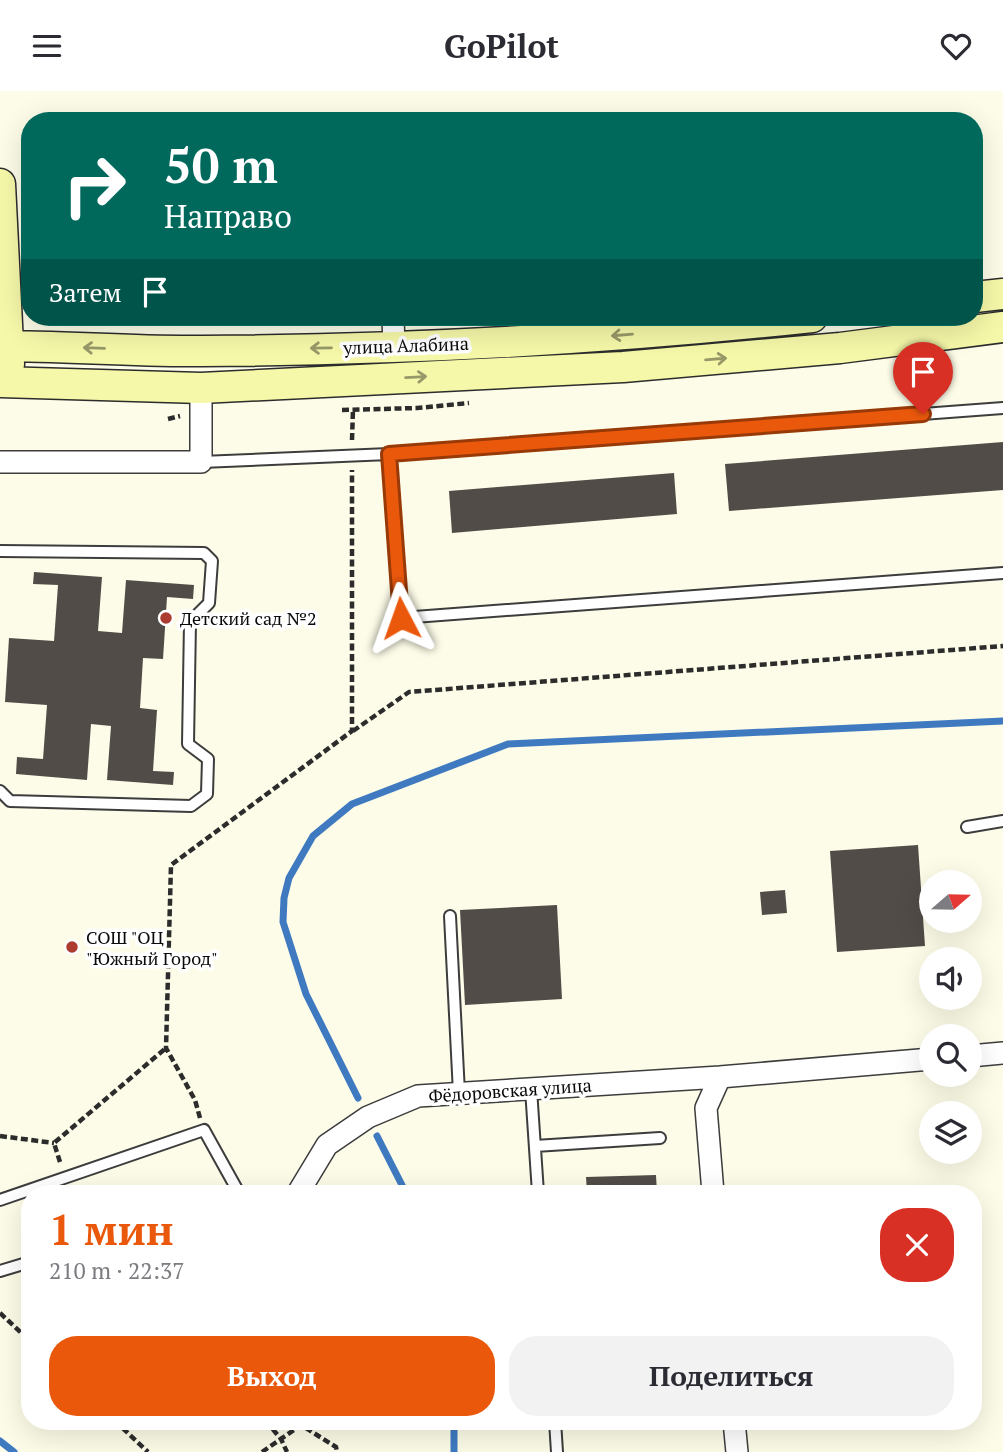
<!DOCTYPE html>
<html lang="ru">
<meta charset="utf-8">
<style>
:root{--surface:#fff;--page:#f2f2f3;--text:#2b2b33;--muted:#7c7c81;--accent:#ea580c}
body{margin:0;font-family:"PT Serif",serif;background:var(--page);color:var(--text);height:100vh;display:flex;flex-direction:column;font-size:26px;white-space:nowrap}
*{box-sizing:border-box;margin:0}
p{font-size:23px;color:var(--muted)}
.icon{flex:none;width:38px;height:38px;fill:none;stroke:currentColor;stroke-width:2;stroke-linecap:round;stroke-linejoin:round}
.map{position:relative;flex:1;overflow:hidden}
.side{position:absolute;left:21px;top:1094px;width:961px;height:245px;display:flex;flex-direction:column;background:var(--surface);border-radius:28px;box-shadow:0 7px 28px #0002}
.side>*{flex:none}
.top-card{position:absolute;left:21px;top:21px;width:962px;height:214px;border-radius:28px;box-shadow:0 7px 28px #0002;background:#00695c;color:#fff;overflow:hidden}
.needle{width:46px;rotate:70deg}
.controls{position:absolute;left:919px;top:779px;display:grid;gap:14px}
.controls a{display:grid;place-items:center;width:63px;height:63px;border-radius:50%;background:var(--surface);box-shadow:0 7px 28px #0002;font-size:35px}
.pin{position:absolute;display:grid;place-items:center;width:60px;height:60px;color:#fff;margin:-72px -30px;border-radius:50% 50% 50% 0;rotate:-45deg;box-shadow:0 0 7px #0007}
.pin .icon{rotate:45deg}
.me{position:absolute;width:77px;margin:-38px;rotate:356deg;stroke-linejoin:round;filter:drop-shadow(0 0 5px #0008)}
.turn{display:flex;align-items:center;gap:24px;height:147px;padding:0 28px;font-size:32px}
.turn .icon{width:91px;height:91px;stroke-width:2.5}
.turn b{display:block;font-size:49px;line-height:60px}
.then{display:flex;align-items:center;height:66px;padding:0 28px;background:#0003;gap:14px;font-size:26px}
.round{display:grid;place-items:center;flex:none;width:74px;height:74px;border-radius:28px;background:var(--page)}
.headline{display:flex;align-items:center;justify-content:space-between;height:119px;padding:0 28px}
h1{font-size:42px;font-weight:700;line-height:52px;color:var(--accent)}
.action{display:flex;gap:14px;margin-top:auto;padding:14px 28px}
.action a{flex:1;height:80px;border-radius:28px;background:var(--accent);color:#fff;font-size:28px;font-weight:700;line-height:80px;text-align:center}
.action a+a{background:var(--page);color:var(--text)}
header{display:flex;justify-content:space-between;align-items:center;height:91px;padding:0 28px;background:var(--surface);font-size:32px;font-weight:700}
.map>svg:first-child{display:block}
</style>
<header><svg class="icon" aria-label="menu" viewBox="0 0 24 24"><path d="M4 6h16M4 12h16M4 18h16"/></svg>GoPilot<svg class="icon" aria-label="heart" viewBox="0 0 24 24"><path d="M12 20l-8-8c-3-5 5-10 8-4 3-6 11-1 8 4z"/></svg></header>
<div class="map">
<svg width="1003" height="1361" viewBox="0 0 1003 1361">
<rect width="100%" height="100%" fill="#fdfce8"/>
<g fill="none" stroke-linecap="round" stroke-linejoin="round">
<path stroke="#3f7ac1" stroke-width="7" d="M 358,1007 L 306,903 L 283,831 L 284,807 L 289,787 L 313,745 L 352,713 L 508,653 L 1003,630
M 377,1045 L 406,1102
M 0,1350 L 14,1361
M 454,1361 L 454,1330"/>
</g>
<path fill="#514c47" d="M 1003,351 L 1003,399 L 729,420 L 725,373 Z
M 674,382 L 677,423 L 452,442 L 449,400 Z
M 34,481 L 102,486 L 98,540 L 122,542 L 126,489 L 194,494 L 193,508 L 167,506 L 163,568 L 143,567 L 140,617 L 157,619 L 153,680 L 174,681 L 173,694 L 107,689 L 111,635 L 91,633 L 87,689 L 16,683 L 17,666 L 43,668 L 47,614 L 5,611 L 9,547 L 54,550 L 58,494 L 33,493 Z
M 918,754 L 925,855 L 837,861 L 830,760 Z
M 785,799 L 787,822 L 762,824 L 760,801 Z
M 557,814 L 562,908 L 465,914 L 460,819 Z
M 656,1084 L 657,1102 L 587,1102 L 586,1086 Z
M 30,1210 L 30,1230 L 29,1230 L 23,1212 Z"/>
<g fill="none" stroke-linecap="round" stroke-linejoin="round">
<g stroke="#3d3d3d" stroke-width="14">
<path id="lane" d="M 389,363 L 1003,317
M 201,371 L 389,363 L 401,527 L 1003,482
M 0,460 L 204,462 L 212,470 L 209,512 L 190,531 L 188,653 L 208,668 L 207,703 L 191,715 L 10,710 L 0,700
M 967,736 L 1003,730
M 450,825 L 459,1002
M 531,998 L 538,1102
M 535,1055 L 660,1047
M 0,1109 L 204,1039 L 239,1102
M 0,1180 L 30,1171
M 555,1330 L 557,1361"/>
</g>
<g stroke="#3d3d3d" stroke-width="24">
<path id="street" d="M 393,226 L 394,256
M 0,371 L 201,371 L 201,297
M 970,965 L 1003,962
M 298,1102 L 327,1054 L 368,1026 L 418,1005 L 720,986 L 931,968
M 713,1102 L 706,1017 L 720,986
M 734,1330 L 737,1361"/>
</g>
<g stroke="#2c2c2c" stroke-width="33">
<path id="secondary" d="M 0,93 L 9,273
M 975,206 L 1003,203
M 0,255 C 67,255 135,261 202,260 C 405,259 610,248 812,226
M 0,291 L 201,297 L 623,276 L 840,257 L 1003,236"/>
</g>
<path stroke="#2c2c2c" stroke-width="4.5" stroke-dasharray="7 3.5" stroke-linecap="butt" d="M 342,319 L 417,317 L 469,312
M 168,328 L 180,325
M 352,349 L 353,318
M 353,640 L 409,601 L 1003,555
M 200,1027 L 195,1009 L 166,957 L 171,774 L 352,640 L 352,379
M 0,1045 L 54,1052
M 60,1071 L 54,1052 L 166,957
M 0,1222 L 30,1250
M 115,1330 L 148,1361
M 266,1330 L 281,1348 L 287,1361
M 304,1330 L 301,1334 L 336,1356 L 337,1361
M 262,1361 L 301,1334"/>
<use href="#lane" stroke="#fff" stroke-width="10"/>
<use href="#street" stroke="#fff" stroke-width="21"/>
<use href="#secondary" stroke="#f5f8a8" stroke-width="30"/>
</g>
<defs><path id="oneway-shaft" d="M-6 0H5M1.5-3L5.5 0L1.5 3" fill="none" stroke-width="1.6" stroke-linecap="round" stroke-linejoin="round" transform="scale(1.75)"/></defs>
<g stroke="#979969">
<use href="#oneway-shaft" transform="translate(622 244) rotate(175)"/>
<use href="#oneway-shaft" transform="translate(94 257) rotate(-178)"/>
<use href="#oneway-shaft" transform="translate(321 257) rotate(179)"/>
<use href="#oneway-shaft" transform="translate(716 268) rotate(-5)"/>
<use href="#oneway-shaft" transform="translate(416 286) rotate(-3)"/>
</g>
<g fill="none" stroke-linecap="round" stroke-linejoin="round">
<g stroke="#983908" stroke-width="18">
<path id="route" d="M 401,527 L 389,363 L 923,323"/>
</g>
<use href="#route" stroke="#ea580c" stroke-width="12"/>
</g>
<g fill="#ad3b2f" stroke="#fff" stroke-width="2.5">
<circle cx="166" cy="527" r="7"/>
<circle cx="72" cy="856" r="7"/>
</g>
<g text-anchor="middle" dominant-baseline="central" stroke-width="7" stroke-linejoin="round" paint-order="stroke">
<g font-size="18" fill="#0a0a0a" stroke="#fff">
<text transform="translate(406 254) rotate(-2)">улица Алабина</text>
<text transform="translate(510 999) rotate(-4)">Фёдоровская улица</text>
</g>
<g font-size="18" fill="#0a0a0a" stroke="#fff" text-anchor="start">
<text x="180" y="527">Детский сад №2</text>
<text x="86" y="846">СОШ "ОЦ<tspan x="86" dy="21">"Южный Город"</tspan></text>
</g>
</g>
</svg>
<div class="controls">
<a><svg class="needle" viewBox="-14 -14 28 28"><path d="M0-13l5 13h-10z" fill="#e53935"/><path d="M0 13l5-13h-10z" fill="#7c7c81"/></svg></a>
<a><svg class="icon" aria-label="sound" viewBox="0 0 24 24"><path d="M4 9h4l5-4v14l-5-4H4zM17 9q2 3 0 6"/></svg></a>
<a><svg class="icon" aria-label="search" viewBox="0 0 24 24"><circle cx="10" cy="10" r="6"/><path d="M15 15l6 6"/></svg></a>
<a><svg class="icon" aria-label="layers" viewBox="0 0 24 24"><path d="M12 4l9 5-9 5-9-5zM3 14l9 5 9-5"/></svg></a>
</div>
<div class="pin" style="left:923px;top:323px;background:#d93025"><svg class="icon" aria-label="arrive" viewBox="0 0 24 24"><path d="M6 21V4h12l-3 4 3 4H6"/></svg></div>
<svg class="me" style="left:401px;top:527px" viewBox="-20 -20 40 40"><path d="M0-17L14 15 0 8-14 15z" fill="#ea580c" stroke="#fff" stroke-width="4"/></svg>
<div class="top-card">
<div class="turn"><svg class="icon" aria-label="right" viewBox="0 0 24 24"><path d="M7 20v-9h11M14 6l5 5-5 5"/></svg><div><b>50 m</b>Направо</div></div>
<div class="then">Затем<svg class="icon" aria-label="arrive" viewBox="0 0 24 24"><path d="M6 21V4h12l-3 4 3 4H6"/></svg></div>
</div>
<section class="side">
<div class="headline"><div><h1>1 мин</h1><p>210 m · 22:37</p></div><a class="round" style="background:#d93025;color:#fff"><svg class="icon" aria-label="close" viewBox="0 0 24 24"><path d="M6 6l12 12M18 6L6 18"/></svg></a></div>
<div class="action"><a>Выход</a><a>Поделиться</a></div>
</section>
</div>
